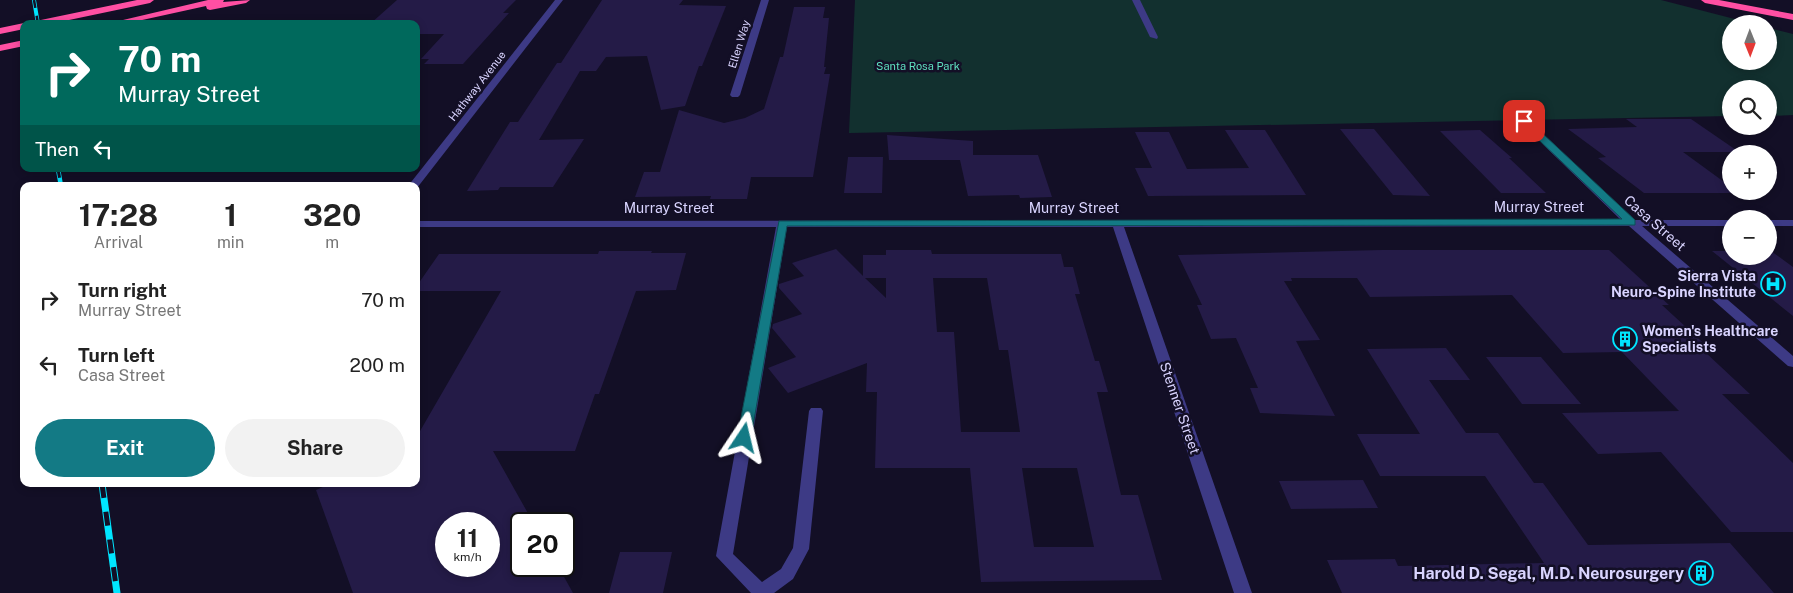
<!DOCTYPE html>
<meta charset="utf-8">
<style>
:root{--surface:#fff;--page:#f2f2f2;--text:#222;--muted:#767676;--accent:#137a85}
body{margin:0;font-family:"Public Sans",sans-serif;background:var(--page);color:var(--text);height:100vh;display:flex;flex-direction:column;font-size:19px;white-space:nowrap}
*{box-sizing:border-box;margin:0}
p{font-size:16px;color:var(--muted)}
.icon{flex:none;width:28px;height:28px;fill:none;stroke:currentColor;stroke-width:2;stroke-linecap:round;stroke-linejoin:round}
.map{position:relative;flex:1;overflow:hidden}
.details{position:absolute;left:20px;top:182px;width:400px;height:305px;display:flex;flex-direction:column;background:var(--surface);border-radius:10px;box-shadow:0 2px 8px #0003}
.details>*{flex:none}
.banner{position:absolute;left:20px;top:20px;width:400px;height:152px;border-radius:10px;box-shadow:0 2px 8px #0003;background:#00695c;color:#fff;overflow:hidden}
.needle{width:32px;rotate:179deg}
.buttons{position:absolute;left:1722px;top:15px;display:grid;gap:10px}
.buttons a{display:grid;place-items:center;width:55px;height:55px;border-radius:50%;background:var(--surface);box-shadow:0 2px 8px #0003;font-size:25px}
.speed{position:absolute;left:435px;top:512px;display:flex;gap:10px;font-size:25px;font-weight:700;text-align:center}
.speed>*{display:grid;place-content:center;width:65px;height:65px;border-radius:50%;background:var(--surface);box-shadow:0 2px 8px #0003;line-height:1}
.speed small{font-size:12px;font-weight:400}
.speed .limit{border:2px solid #111;border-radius:8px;background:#fff;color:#111}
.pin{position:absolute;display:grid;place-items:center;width:42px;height:42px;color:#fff;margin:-21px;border-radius:10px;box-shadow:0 2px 8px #0006}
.me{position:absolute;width:55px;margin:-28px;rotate:10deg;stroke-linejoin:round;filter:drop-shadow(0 0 4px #0008)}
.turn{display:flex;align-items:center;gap:18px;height:105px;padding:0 15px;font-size:22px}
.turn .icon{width:65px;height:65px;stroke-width:2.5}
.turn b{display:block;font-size:35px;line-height:42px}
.then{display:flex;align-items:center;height:48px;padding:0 15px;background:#0003;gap:10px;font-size:19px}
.eta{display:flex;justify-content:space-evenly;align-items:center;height:85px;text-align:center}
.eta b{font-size:30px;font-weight:700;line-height:35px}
.button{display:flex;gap:10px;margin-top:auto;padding:10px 15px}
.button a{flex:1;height:58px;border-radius:30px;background:var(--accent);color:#fff;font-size:20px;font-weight:700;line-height:58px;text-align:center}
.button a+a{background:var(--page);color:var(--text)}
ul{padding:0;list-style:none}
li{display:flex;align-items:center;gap:15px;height:65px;padding:0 15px}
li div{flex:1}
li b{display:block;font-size:19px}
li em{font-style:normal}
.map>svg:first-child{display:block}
</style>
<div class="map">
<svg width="1793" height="593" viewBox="0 0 1793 593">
<rect width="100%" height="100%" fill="#130f26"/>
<path fill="#12302f" d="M 855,0 L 1661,0 L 1754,24 L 1731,24 L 1731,61 L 1769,61 L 1769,28 L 1793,34 L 1793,115 L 1769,116 L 1769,89 L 1731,89 L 1731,116 L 849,133 Z"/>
<path fill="#241b47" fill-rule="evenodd" d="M 397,0 L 516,0 L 503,13 L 509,13 L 463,64 L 424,64 L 429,59 L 421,59 L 444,34 L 416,34 L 416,24 L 370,24 Z
M 602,0 L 683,0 L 679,5 L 726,6 L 702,66 L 699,66 L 685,106 L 661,110 L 647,56 L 606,57 L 596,71 L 580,71 L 539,140 L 584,139 L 553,187 L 500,187 L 498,190 L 467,191 L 510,122 L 518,122 L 557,63 L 561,63 Z
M 794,7 L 825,7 L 823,18 L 829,18 L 824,67 L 826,67 L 824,74 L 830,74 L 813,177 L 751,177 L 747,199 L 710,199 L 711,196 L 635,197 L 644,172 L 660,172 L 679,110 L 724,123 L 745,118 L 764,109 L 780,57 L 783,57 Z
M 1626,119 L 1691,119 L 1739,152 L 1683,152 L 1731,187 L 1731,191 L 1740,193 L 1644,193 L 1598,158 L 1606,157 L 1568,129 L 1637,127 Z
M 1340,129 L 1374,129 L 1430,196 L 1393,195 Z
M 1225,130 L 1265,130 L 1306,195 L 1148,196 L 1135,168 L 1152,168 L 1135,132 L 1169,132 L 1187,169 L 1249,168 Z
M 1480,130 L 1512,158 L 1509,158 L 1546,193 L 1501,193 L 1440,131 Z
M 887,135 L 973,141 L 973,155 L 1038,155 L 1052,197 L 1020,198 L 1019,195 L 968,196 L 960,160 L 889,160 Z
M 848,157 L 883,157 L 882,193 L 844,193 Z
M 836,249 L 863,276 L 863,255 L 886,255 L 886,250 L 931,250 L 932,254 L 1061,254 L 1064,267 L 1073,267 L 1080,294 L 1075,294 L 1095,361 L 1099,361 L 1108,392 L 1097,392 L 1121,495 L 1138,495 L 1162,580 L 981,582 L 970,468 L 875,468 L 877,392 L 866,392 L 867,363 L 788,393 L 768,368 L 796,357 L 772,328 L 773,324 L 802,314 L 779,288 L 779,284 L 804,276 L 792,263 ZM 865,278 L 886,278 L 886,298 ZM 933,278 L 987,278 L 999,350 L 1008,350 L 1020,432 L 961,432 L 954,332 L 937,332 ZM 1022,468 L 1077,468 L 1094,547 L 1034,547 Z
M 1382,250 L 1609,250 L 1669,305 L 1662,305 L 1712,351 L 1705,352 L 1750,394 L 1722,394 L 1793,463 L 1793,532 L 1731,532 L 1661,452 L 1598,454 L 1562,413 L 1679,411 L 1622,352 L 1563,353 L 1512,295 L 1370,297 L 1357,278 L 1291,278 L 1292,281 L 1284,281 L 1320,340 L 1296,341 L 1335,416 L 1260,413 L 1250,388 L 1258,388 L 1236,338 L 1211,339 L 1197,305 L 1202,305 L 1178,255 Z
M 599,251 L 652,251 L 651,253 L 686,253 L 676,290 L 636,291 L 599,394 L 595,394 L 575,451 L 493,451 L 534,524 L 521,524 L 521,566 L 558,566 L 573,593 L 353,593 L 316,490 L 330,484 L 416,484 L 416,438 L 501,291 L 416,291 L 416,287 L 439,254 L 598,254 ZM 446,524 L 489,524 L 489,566 L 446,566 Z
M 1712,251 L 1731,251 L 1731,256 L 1769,256 L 1769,251 L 1771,251 L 1793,267 L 1793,316 Z
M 1446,348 L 1470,380 L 1429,380 L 1466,433 L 1498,433 L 1534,483 L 1543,483 L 1588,545 L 1730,543 L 1774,593 L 1342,593 L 1327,560 L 1395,559 L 1398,566 L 1544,563 L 1485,476 L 1380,476 L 1357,434 L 1420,434 L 1367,349 Z
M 1486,357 L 1541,357 L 1581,404 L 1522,404 Z
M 1363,480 L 1378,508 L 1291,509 L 1279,481 Z
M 620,552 L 672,552 L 663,593 L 609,593 Z"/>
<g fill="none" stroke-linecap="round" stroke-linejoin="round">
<path fill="#3d3a85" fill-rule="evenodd" d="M 555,0 L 563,0 L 417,188 L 416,186 L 408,186 Z
M 761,0 L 769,0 L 740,95 L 738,97 L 732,97 L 730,95 Z
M 1132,0 L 1140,0 L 1158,37 L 1157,39 L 1150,37 Z
M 1524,118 L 1527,119 L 1634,220 L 1731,220 L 1731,226 L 1642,226 L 1793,356 L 1793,367 L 1788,366 L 1629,226 L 1124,227 L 1252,593 L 1234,593 L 1113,227 L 787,227 L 733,554 L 762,582 L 781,569 L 793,548 L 809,411 L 811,408 L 821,408 L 823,411 L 809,549 L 793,579 L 774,593 L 751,593 L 716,556 L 776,227 L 416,227 L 416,221 L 1621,220 L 1521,123 L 1521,119 Z
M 1769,220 L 1793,220 L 1793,226 L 1769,226 Z"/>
<path fill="#ff4fa3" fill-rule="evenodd" d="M 137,0 L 154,0 L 150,3 L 50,24 L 32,24 L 36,21 Z
M 208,0 L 224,0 L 223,2 L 250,0 L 246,3 L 210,10 L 207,9 L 206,6 L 124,24 L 106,24 Z
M 1701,0 L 1719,0 L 1793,14 L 1793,20 L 1705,3 Z
M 24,23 L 26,24 L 24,24 L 24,29 L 0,34 L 0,28 Z
M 24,40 L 24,46 L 0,51 L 0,45 Z"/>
<g stroke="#00e5ff" stroke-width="4">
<path id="rail-far2" d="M 34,0 L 38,24"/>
</g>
<g stroke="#00e5ff" stroke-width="4.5">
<path id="rail-far1" d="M 58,169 L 61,186"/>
</g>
<g stroke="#00e5ff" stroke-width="7">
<path id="rail" d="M 102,484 L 117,593"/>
</g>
<use href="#rail-far2" stroke="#130f26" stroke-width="2.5" stroke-dasharray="8" stroke-linecap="butt"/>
<use href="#rail-far1" stroke="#130f26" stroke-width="3" stroke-dasharray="9" stroke-linecap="butt"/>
<use href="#rail" stroke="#130f26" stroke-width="5" stroke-dasharray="14" stroke-linecap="butt"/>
</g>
<path fill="#137a85" stroke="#0c4f56" d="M 1524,118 L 1527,119 L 1635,220 L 1635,225 L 787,226 L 751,438 L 749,442 L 739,442 L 737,438 L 779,221 L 1622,219 L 1521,123 L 1520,121 Z"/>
<defs>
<g id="hospital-ring" transform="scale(1.25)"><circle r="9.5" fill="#130f26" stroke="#00e5ff" stroke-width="1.5"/><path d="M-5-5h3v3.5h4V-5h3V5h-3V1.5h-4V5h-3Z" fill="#00e5ff"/></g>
<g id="building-ring" transform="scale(1.25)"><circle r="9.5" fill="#130f26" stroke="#00e5ff" stroke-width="1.5"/><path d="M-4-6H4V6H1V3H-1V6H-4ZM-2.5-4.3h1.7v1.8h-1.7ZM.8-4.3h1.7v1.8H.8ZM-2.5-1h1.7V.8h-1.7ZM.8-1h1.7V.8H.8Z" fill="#00e5ff"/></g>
</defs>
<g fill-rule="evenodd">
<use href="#hospital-ring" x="1773" y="284"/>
<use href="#building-ring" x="1625" y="339"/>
<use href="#building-ring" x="1701" y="573"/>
</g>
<g text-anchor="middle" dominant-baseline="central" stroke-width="5" stroke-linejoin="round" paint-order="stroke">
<g font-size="11" fill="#d9d4ff" stroke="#130f26">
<text transform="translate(739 44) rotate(-73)">Ellen Way</text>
<text transform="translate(477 86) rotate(-52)">Hathway Avenue</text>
</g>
<g font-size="11" fill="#5fe0c0" stroke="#130f26">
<text x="918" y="66">Santa Rosa Park</text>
</g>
<g font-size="14" fill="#d9d4ff" stroke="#130f26">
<text x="1539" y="207">Murray Street</text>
<text x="669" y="208">Murray Street</text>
<text x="1074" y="208">Murray Street</text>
<text transform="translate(1655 223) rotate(41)">Casa Street</text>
<text transform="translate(1180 408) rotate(71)">Stenner Street</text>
</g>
<g font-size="14" font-weight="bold" fill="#d9d4ff" stroke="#130f26" text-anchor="end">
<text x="1756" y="276">Sierra Vista<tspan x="1756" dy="16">Neuro-Spine Institute</tspan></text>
<text x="1642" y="331" text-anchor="start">Women's Healthcare<tspan x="1642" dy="16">Specialists</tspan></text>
</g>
<g font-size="16" font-weight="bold" fill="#d9d4ff" stroke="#130f26" text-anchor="end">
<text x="1684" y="573">Harold D. Segal, M.D. Neurosurgery</text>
</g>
</g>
</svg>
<div class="buttons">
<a><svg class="needle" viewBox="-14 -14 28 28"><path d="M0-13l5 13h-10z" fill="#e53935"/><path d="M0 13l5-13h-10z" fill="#767676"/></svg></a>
<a><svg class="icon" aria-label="search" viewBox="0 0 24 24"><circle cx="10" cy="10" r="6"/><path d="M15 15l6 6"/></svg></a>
<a>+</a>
<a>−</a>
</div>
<div class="speed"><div>11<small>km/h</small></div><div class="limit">20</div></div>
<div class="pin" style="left:1524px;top:121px;background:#d93025"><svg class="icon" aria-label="arrive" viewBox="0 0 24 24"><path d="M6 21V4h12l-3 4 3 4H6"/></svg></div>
<svg class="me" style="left:744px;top:438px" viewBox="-20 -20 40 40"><path d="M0-17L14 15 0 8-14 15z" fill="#137a85" stroke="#fff" stroke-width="4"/></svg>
<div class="banner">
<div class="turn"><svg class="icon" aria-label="right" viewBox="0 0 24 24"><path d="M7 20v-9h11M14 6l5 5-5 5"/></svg><div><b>70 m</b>Murray Street</div></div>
<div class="then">Then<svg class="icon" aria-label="left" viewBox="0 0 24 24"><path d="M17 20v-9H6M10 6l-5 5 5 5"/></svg></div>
</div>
<section class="details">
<div class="eta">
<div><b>17:28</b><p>Arrival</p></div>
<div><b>1</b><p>min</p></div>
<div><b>320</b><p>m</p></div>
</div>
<ul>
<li><svg class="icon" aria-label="right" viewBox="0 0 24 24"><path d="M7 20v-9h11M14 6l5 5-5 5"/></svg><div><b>Turn right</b><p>Murray Street</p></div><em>70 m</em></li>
<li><svg class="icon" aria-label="left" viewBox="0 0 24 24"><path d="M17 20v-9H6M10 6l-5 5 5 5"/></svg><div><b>Turn left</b><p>Casa Street</p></div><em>200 m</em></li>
</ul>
<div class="button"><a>Exit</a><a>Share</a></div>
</section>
</div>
